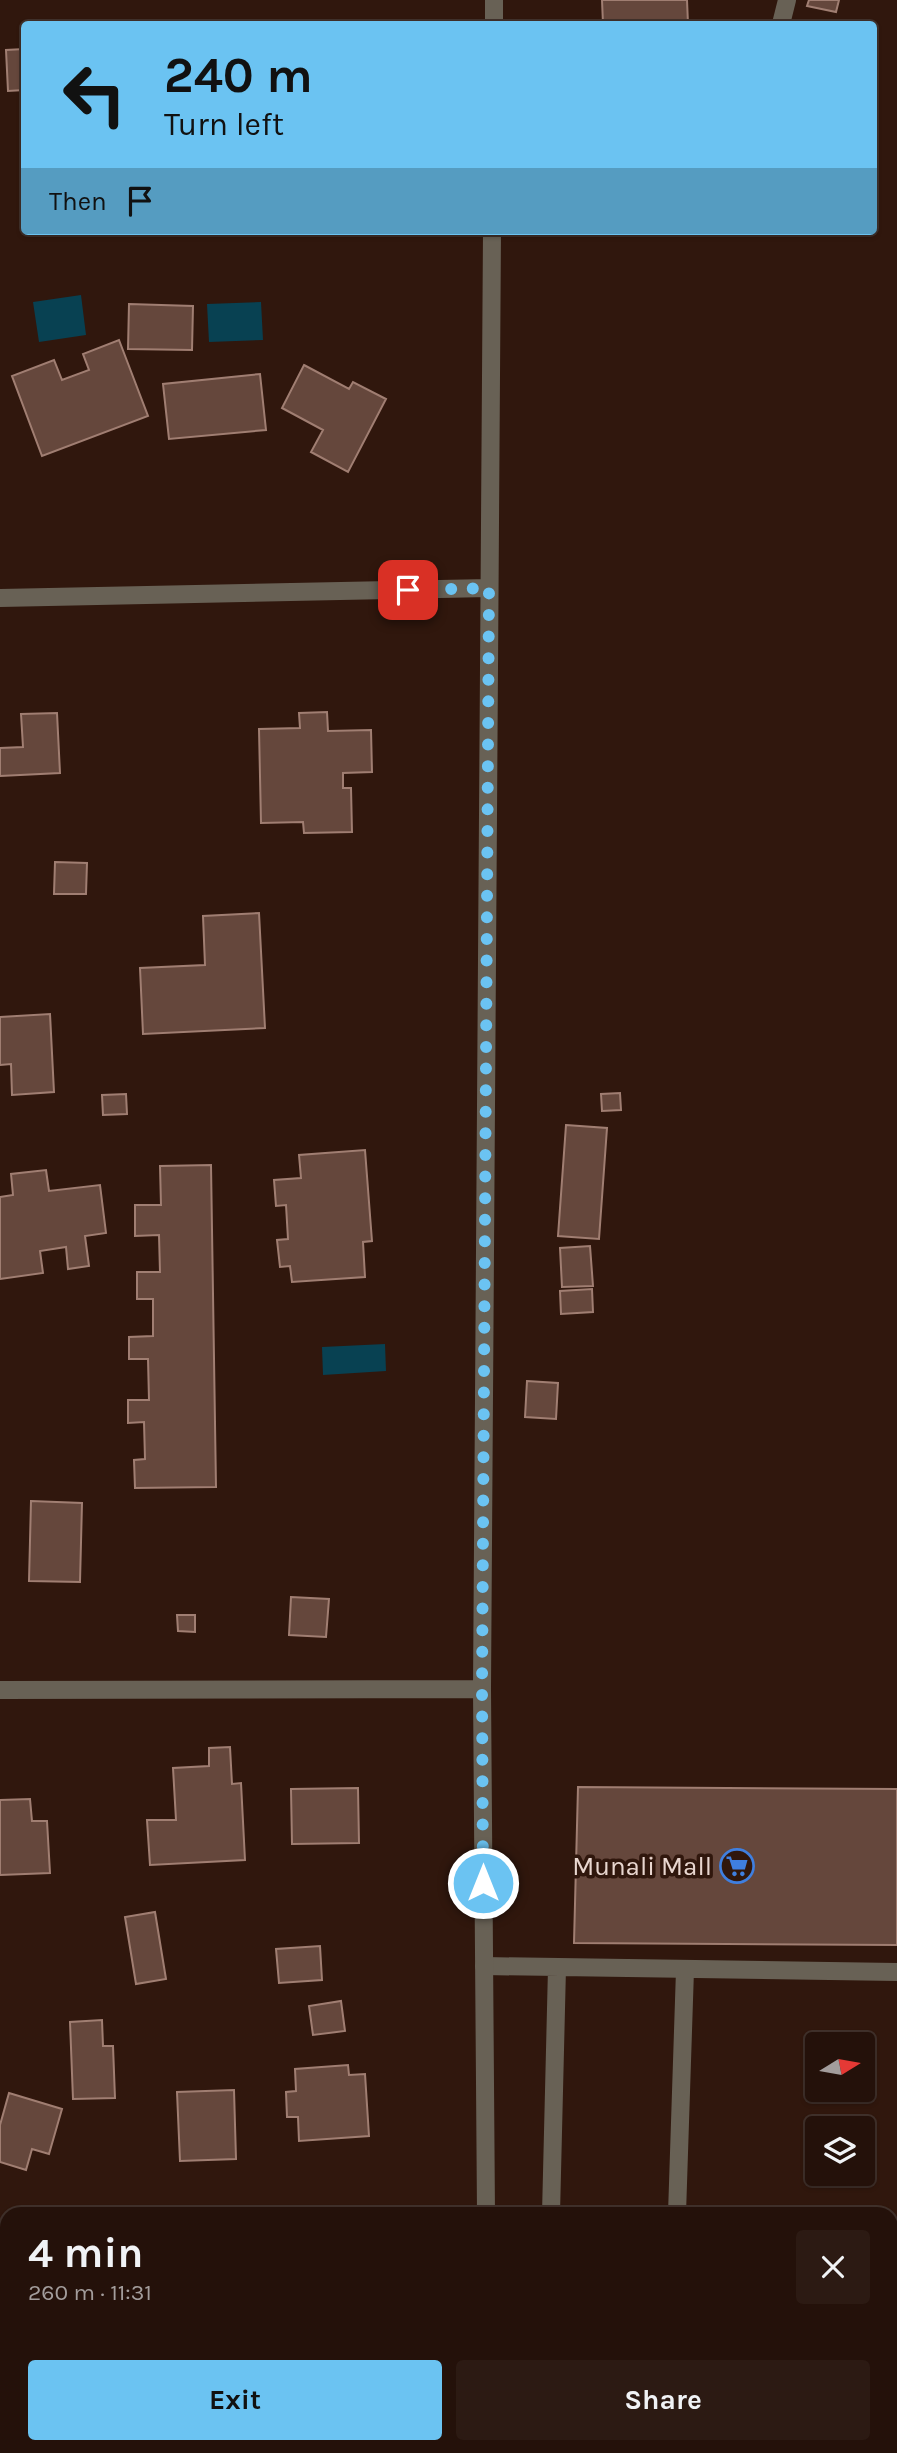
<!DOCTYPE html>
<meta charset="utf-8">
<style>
:root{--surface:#24110a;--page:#2c1a13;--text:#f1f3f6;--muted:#a39d9c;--line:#41312b;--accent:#6bc3f2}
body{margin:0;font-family:Karla,sans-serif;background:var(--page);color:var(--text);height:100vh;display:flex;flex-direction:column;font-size:26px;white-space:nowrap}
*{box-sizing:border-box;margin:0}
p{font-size:23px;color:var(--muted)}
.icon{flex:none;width:38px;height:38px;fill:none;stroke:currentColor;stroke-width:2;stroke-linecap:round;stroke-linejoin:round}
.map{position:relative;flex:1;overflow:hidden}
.details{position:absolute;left:0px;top:2207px;width:898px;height:247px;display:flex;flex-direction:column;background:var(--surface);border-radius:21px 21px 0 0;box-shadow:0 2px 5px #0004,0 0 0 2px var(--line)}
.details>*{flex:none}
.hud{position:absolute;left:21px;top:21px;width:856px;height:214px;border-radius:7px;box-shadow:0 2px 5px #0004,0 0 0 2px var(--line);background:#6bc3f2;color:#111;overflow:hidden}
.needle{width:46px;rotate:79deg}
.fabs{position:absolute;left:805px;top:2032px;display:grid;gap:14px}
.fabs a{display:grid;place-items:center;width:70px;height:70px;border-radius:7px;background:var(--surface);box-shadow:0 2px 5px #0004,0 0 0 2px var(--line);font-size:35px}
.pin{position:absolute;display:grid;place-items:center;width:60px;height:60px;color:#fff;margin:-30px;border-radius:14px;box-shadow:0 4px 10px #0006}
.me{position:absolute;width:77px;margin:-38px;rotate:0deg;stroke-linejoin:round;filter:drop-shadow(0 0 5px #0008)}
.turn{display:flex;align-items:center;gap:24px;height:147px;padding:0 28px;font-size:32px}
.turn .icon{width:91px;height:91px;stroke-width:2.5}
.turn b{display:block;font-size:49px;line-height:60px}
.then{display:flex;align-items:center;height:66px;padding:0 28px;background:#0003;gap:14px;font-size:26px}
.round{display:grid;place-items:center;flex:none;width:74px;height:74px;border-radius:7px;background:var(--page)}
.summary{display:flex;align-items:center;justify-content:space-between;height:119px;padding:0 28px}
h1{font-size:42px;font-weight:700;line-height:52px}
.cta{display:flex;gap:14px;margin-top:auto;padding:14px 28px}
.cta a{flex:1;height:80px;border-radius:7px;background:var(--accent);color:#111;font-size:28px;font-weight:700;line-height:80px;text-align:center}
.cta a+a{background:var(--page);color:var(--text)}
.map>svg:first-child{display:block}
</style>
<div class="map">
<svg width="897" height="2453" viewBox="0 0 897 2453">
<rect width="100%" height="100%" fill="#30170d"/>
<path fill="#084152" d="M 81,295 L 86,335 L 39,342 L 33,302 Z
M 261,302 L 263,340 L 209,342 L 207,304 Z
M 385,1344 L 386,1371 L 323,1375 L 322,1347 Z"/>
<path fill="#65473c" stroke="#a07e72" stroke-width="2" d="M 602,0 L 687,0 L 688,24 L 603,24 Z
M 809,0 L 839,0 L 836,12 L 807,6 Z
M 24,49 L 24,90 L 8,91 L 6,50 Z
M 129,304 L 193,306 L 192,350 L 128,349 Z
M 119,340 L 148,416 L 42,456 L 12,376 L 54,360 L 62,380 L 89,370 L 83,354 Z
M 304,365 L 349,389 L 353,382 L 386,399 L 348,472 L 311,452 L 323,430 L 282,408 Z
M 260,374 L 266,430 L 169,439 L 163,384 Z
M 327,712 L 328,731 L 371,730 L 372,772 L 343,773 L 343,788 L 351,788 L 352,832 L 304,833 L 303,822 L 261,823 L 259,729 L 300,728 L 299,713 Z
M 57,713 L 60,773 L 0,776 L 0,748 L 23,747 L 21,714 Z
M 55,862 L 87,863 L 86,894 L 54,894 Z
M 259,913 L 265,1028 L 143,1034 L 140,968 L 205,965 L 203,916 Z
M 50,1014 L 54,1092 L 12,1095 L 11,1064 L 0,1065 L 0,1017 Z
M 620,1093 L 621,1110 L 602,1111 L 601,1094 Z
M 126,1094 L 127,1114 L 103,1115 L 102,1095 Z
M 566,1125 L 607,1128 L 599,1239 L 558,1236 Z
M 365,1150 L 372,1241 L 363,1242 L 365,1277 L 292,1282 L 290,1266 L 280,1267 L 277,1240 L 288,1239 L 286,1205 L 276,1206 L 274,1180 L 301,1178 L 299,1155 Z
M 211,1165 L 216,1487 L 135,1488 L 134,1460 L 145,1459 L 144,1422 L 128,1423 L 128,1400 L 149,1400 L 148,1359 L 129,1359 L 129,1337 L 153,1336 L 153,1299 L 137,1299 L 137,1272 L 160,1272 L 159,1235 L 135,1236 L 135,1205 L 161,1205 L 160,1166 Z
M 46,1170 L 49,1191 L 100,1185 L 106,1233 L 85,1236 L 89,1266 L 68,1269 L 66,1247 L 40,1251 L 43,1273 L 0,1279 L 0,1197 L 13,1195 L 11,1174 Z
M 590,1246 L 593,1286 L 562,1287 L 560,1248 Z
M 592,1289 L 593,1312 L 561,1314 L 560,1291 Z
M 527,1381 L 558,1383 L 556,1419 L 525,1417 Z
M 31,1501 L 82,1503 L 80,1582 L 29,1581 Z
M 291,1597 L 329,1599 L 326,1637 L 289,1635 Z
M 177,1615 L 195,1615 L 195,1632 L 178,1631 Z
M 230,1747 L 232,1784 L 241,1783 L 245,1860 L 150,1865 L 147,1820 L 176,1820 L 173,1768 L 209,1766 L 209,1748 Z
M 578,1787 L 897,1789 L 897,1945 L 574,1943 Z
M 358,1788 L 359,1843 L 292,1844 L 291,1789 Z
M 30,1799 L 32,1821 L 47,1821 L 50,1873 L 0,1875 L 0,1800 Z
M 155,1912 L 166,1979 L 136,1984 L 125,1917 Z
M 320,1946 L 322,1980 L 279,1983 L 276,1949 Z
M 341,2001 L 345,2031 L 313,2035 L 309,2006 Z
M 102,2020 L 103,2046 L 113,2046 L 115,2098 L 73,2099 L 70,2022 Z
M 348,2065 L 349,2075 L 365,2074 L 369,2136 L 299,2141 L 298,2117 L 287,2117 L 286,2092 L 296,2091 L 295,2069 Z
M 234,2090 L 236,2159 L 180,2161 L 177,2092 Z
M 9,2093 L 62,2109 L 49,2154 L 32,2149 L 26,2170 L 0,2162 L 0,2125 Z"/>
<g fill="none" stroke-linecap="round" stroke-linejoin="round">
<path stroke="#686155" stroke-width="18" d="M 484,1966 L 897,1972
M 551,2214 L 557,1968
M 677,2214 L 685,1970"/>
<path stroke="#686155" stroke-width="18" d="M 494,24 L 494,0
M 781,24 L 787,0
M 0,598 L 489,588
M 0,1690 L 482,1689
M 486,2214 L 482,1689 L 492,231"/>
<path stroke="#928774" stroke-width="18" d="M 0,2342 L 7,2343
M 891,2361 L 897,2361
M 0,2384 L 7,2384
M 891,2392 L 897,2392"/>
</g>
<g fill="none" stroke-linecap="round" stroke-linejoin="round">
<path stroke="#6bc3f2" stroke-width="12" stroke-dasharray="0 21.6" d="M 408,590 L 489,588 L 482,1689 L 483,1883"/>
</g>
<defs>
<g id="supermarket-ring" transform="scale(1.75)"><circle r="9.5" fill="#30170d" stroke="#3f7fe0" stroke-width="1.5"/><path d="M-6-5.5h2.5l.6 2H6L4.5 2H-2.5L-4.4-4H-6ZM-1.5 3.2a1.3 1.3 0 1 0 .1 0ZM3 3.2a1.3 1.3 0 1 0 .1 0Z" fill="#3f7fe0"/></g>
</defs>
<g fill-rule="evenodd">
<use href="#supermarket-ring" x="737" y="1866"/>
</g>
<g text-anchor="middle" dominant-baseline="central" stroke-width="7" stroke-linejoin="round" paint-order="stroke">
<g font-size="26" fill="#e8d6cf" stroke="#30170d" text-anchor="end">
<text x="712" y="1866">Munali Mall</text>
</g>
</g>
</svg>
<div class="fabs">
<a><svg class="needle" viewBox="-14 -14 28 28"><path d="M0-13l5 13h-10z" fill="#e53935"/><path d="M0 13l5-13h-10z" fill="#a39d9c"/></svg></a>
<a><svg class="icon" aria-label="layers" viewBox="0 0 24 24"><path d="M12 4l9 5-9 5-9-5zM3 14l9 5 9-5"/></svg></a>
</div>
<div class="pin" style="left:408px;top:590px;background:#d93025"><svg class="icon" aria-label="arrive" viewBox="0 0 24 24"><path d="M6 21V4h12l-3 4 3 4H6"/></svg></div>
<svg class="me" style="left:483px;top:1883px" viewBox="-20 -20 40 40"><circle r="17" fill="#6bc3f2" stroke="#fff" stroke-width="3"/><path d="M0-11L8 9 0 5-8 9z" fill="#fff"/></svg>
<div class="hud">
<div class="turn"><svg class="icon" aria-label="left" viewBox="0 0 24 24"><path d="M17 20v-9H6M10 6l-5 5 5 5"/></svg><div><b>240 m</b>Turn left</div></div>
<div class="then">Then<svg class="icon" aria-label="arrive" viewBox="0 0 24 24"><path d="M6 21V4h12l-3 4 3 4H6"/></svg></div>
</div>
<section class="details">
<div class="summary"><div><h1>4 min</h1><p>260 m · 11:31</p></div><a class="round"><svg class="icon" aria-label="close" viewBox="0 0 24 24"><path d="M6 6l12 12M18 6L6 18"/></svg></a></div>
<div class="cta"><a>Exit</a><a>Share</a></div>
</section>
</div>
